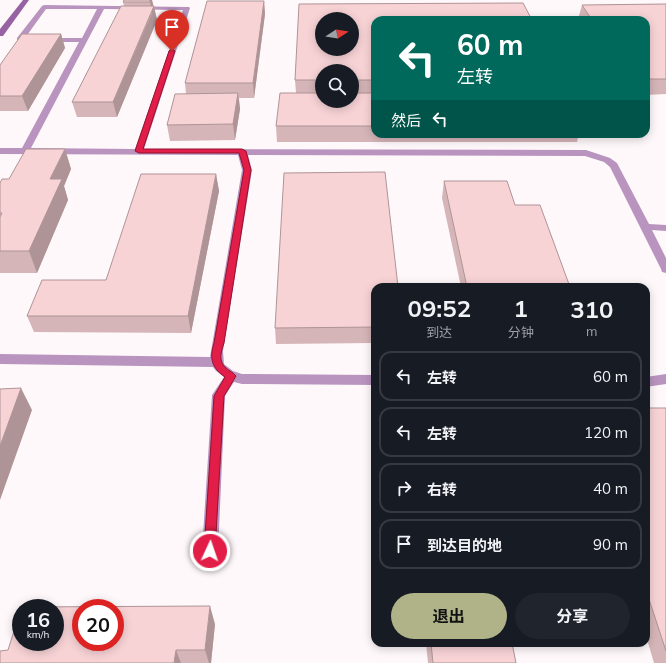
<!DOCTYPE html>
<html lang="zh">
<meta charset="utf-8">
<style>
:root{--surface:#171b24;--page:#20242c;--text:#f1f3f6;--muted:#9ea1a6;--line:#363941;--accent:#afb387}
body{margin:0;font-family:Mulish,"Noto Sans SC",sans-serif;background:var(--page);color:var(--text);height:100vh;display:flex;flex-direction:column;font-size:15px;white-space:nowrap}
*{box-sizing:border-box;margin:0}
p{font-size:13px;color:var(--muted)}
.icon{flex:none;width:22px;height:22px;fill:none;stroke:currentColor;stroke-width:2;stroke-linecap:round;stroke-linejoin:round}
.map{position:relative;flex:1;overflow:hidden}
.side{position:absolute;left:371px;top:283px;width:279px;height:364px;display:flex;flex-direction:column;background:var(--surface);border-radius:12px;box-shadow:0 2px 10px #0003}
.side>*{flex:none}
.hud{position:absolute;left:371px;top:16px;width:279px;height:122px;border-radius:12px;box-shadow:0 2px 10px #0003;background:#00695c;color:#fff;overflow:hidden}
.needle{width:26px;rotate:78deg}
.tools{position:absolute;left:315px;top:12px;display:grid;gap:8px}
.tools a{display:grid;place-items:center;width:44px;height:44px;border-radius:50%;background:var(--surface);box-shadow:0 2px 10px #0003;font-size:20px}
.speed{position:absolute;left:12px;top:599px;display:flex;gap:8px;font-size:20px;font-weight:700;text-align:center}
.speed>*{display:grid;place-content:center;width:52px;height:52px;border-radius:50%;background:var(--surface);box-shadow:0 2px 10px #0003;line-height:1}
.speed small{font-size:10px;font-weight:400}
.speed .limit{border:6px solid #d22;background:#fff;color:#111}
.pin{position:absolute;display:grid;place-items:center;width:34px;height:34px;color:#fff;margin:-41px -17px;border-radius:50% 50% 50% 0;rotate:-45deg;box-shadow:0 0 4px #0007}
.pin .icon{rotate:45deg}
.me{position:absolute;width:44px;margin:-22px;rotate:3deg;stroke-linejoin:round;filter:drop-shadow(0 0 3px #0008)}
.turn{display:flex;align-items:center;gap:14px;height:84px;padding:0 20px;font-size:18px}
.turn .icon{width:52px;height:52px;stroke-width:2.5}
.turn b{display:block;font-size:28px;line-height:34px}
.then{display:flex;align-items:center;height:38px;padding:0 20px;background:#0003;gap:8px;font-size:15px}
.eta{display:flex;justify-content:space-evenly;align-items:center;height:68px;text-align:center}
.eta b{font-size:24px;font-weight:700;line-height:28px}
.primary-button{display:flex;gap:8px;margin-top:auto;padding:8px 20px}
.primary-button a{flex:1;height:46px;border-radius:24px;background:var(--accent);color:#111;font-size:16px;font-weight:700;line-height:46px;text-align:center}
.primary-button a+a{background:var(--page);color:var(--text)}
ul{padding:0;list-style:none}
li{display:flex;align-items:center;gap:12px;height:50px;margin:0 8px 6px;padding:0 12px;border:2px solid var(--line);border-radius:12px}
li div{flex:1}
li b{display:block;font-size:15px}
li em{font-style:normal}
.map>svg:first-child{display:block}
</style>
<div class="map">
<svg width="666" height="663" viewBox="0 0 666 663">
<rect width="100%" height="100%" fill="#fff8fb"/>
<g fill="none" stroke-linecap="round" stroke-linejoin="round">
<path fill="#b994bf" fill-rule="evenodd" d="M 44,5 L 189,7 L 190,8 L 144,149 L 586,150 L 610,158 L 617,163 L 649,224 L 666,225 L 666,231 L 652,230 L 666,258 L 666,273 L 662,272 L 661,269 L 610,167 L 604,162 L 585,156 L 248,155 L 252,170 L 223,351 L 224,364 L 233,371 L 242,374 L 375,375 L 375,385 L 242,384 L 234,382 L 225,396 L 218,551 L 215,556 L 210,558 L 205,556 L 202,551 L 212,395 L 224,377 L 216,371 L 213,367 L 0,364 L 0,354 L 210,357 L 242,170 L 238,155 L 0,154 L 0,148 L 22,148 L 79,42 L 47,42 L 43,40 L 47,38 L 82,38 L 97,9 L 46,9 L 25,38 L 31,38 L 31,42 L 17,42 L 17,38 L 42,6 ZM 104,9 L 183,10 L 135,149 L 31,148 Z
M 666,374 L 666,384 L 646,387 L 646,377 Z"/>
<path fill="#9762a1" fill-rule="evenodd" d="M 23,0 L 29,0 L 3,36 L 0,36 L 0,29 Z"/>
</g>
<path fill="#d5b5b8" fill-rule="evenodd" d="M 152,0 L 153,6 L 154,6 L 157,20 L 117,117 L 77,117 L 72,102 L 124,6 L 123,2 Z
M 264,1 L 265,14 L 254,98 L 239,98 L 240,109 L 235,140 L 170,141 L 167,125 L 186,94 L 185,83 Z
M 666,4 L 666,94 L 646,95 L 646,20 L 579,20 L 578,19 L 582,5 Z
M 375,20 L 375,134 L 579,134 L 577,142 L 277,142 L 276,126 L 296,93 L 295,80 ZM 322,71 L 352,71 L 352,101 L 322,101 Z
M 61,34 L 65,48 L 28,111 L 0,111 L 0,65 Z
M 65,149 L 71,169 L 64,186 L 68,200 L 37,273 L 0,273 L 0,183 L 9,179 Z
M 216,174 L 219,191 L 191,333 L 34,332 L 27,316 L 106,280 Z
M 444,181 L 515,205 L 570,287 L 461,287 L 442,198 Z
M 375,287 L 375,343 L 276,344 L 275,328 Z
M 646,408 L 666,408 L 666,663 L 654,663 L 646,636 Z
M 215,624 L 211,663 L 0,663 L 8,650 Z
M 426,643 L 512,643 L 516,663 L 428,663 Z"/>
<path fill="#ae9496" d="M 150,0 L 152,0 L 154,8 L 154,6 L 157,20 L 117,117 L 113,102 L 152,13 L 150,2 Z
M 264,1 L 265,14 L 254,98 L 253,83 Z
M 61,34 L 65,48 L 28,111 L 22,96 Z
M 238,93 L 240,109 L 235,140 L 233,124 Z
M 65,149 L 71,169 L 64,186 L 68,200 L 37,273 L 29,251 L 50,179 Z
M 216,174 L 219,191 L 191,333 L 188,316 Z
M 21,388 L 32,410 L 0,500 L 0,446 Z
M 210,606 L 215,624 L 211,663 L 209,663 L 205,650 Z
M 176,650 L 181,663 L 174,663 Z"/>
<path fill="#f8d3d6" stroke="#ae9496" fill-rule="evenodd" d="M 124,0 L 150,0 L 150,2 L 123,2 Z
M 207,1 L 264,1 L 253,83 L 185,83 Z
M 523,3 L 532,20 L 375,20 L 375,80 L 352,80 L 352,71 L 322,71 L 322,80 L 295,80 L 299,4 ZM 322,19 L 352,19 L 352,49 L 322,49 Z
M 666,4 L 666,79 L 646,79 L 646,20 L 592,20 L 582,5 Z
M 121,6 L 154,6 L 113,102 L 72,102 Z
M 22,34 L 61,34 L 22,96 L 0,96 L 0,65 Z
M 238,93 L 233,124 L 167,125 L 175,94 Z
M 280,93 L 322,93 L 322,101 L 352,101 L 352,93 L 375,93 L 375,126 L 276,126 Z
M 26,149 L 65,149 L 50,179 L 62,179 L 29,251 L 0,251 L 0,217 L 2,213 L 0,213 L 0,183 L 2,179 L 9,179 Z
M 385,172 L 398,287 L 375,287 L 375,327 L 275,328 L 284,173 Z
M 141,174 L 216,174 L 188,316 L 27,316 L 42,280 L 106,280 Z
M 444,181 L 507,181 L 515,205 L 540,205 L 570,287 L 467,287 Z
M 21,388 L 0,446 L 0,389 Z
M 646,408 L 666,408 L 666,651 L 646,590 Z
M 210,606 L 205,650 L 176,650 L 174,663 L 0,663 L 0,651 L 8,650 L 21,609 L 21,642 L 55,642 L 55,608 L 21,608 L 22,607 ZM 81,608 L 115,608 L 115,642 L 81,642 Z
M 431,643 L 512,643 L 516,663 L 433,663 Z"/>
<path fill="#e11d48" stroke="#92132f" d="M 172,49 L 175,51 L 143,149 L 242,149 L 246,151 L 251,170 L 224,343 C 221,352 218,361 226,368 C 229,371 233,372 236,376 L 224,396 L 215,551 L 214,555 L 210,556 L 205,555 L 204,551 L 214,396 L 225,377 C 212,368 209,359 214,343 L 244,170 L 239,153 L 139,153 L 135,151 L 169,51 Z"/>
</svg>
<div class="tools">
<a><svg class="needle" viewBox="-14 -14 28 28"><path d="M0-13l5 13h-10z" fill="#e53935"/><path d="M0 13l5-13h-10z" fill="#9ea1a6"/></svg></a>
<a><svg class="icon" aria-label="search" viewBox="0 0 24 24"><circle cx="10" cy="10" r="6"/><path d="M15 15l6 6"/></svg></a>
</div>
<div class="speed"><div>16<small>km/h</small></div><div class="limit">20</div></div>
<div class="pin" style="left:172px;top:51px;background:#d93025"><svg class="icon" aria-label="arrive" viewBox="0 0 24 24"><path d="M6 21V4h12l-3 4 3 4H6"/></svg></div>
<svg class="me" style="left:210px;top:551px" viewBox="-20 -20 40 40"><circle r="17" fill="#e11d48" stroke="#fff" stroke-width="3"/><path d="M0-11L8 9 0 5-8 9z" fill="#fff"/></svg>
<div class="hud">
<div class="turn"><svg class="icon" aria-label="left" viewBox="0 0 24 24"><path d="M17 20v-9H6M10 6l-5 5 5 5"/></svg><div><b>60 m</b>左转</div></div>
<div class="then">然后<svg class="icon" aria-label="left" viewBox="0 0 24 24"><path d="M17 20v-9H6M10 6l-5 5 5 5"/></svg></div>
</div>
<section class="side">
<div class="eta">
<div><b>09:52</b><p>到达</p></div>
<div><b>1</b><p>分钟</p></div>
<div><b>310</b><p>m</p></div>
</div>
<ul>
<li><svg class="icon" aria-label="left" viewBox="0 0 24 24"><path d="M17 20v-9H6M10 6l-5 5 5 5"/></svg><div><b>左转</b></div><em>60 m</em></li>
<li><svg class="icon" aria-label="left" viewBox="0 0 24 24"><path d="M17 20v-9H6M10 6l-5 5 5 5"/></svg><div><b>左转</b></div><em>120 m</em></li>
<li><svg class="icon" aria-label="right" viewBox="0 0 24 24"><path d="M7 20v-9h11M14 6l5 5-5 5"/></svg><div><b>右转</b></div><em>40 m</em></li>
<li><svg class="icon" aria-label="arrive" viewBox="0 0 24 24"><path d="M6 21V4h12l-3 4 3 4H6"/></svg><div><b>到达目的地</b></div><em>90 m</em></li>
</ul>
<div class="primary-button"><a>退出</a><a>分享</a></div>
</section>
</div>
